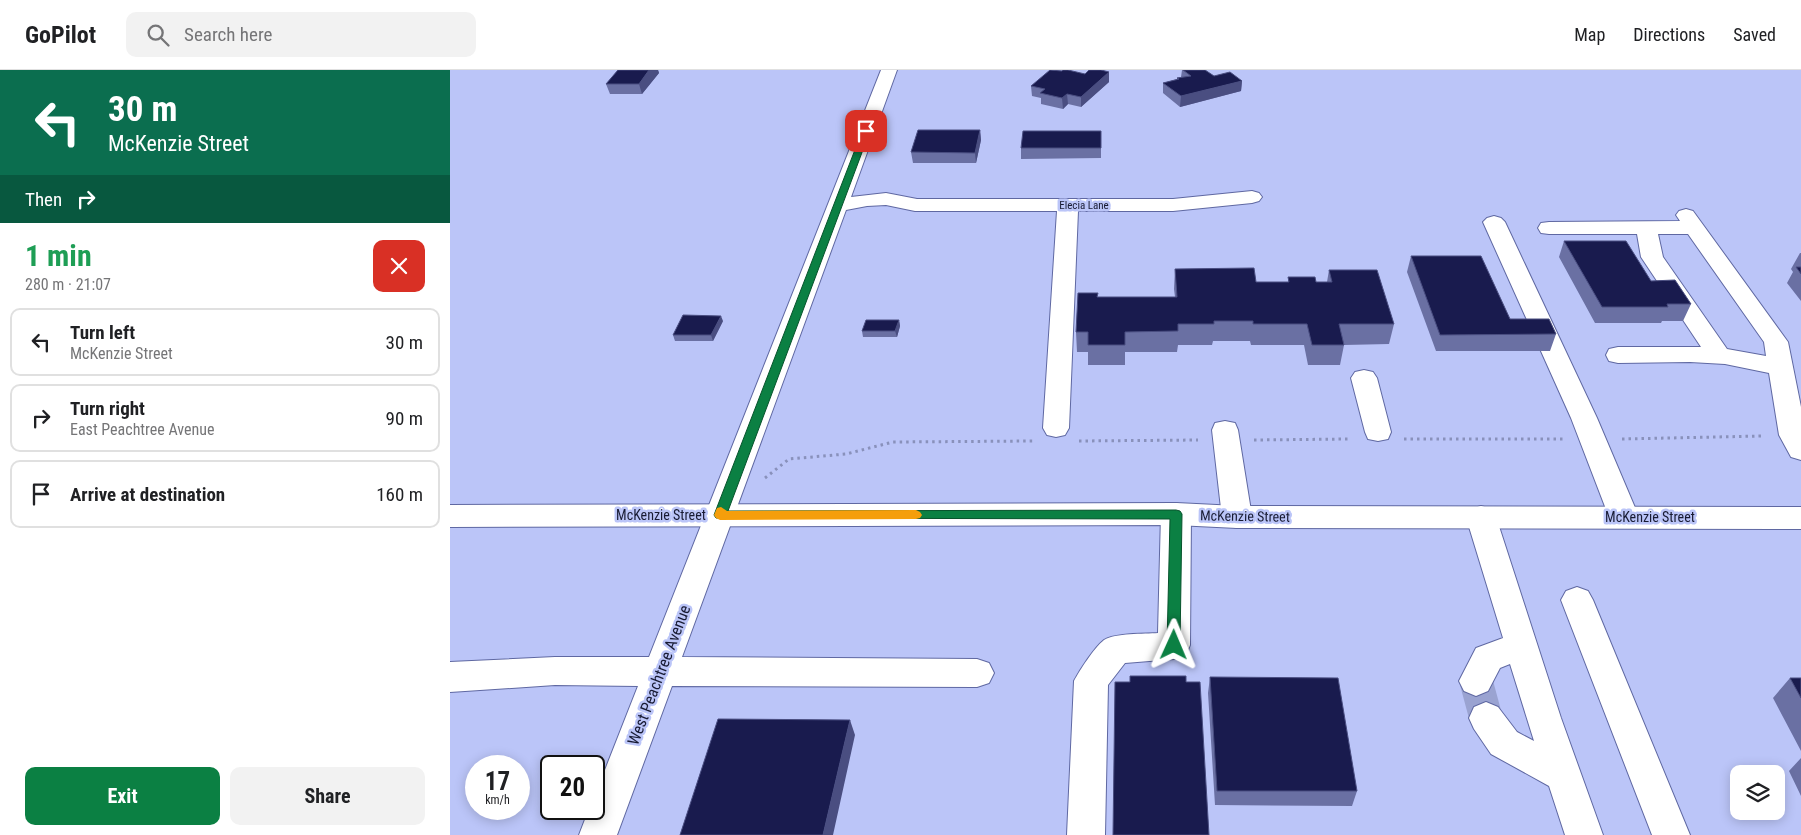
<!DOCTYPE html>
<meta charset="utf-8">
<style>
:root{--surface:#fff;--page:#f2f2f2;--text:#202124;--muted:#757577;--line:#e0e0e0;--accent:#0b8043}
body{margin:0;font-family:"Roboto Condensed",sans-serif;background:var(--page);color:var(--text);height:100vh;display:flex;flex-direction:column;font-size:19px;white-space:nowrap}
*{box-sizing:border-box;margin:0}
p{font-size:16px;color:var(--muted)}
.icon{flex:none;width:28px;height:28px;fill:none;stroke:currentColor;stroke-width:2;stroke-linecap:round;stroke-linejoin:round}
.map{position:relative;flex:1;overflow:hidden}
.sheet{display:flex;flex-direction:column;background:var(--surface);width:450px}
.sheet>*{flex:none}
.hud{background:#0b6e4f;color:#fff;overflow:hidden}
.buttons{position:absolute;left:1280px;top:695px;display:grid;gap:10px}
.buttons a{display:grid;place-items:center;width:55px;height:55px;border-radius:10px;background:var(--surface);box-shadow:0 2px 12px #0003;font-size:25px}
.speed{position:absolute;left:15px;top:685px;display:flex;gap:10px;font-size:25px;font-weight:700;text-align:center}
.speed>*{display:grid;place-content:center;width:65px;height:65px;border-radius:50%;background:var(--surface);box-shadow:0 2px 12px #0003;line-height:1}
.speed small{font-size:12px;font-weight:400}
.speed .limit{border:2px solid #111;border-radius:8px;background:#fff;color:#111}
.pin{position:absolute;display:grid;place-items:center;width:42px;height:42px;color:#fff;margin:-21px;border-radius:10px;box-shadow:0 2px 8px #0006}
.me{position:absolute;width:55px;margin:-28px;rotate:1deg;stroke-linejoin:round;filter:drop-shadow(0 0 4px #0008)}
.turn{display:flex;align-items:center;gap:18px;height:105px;padding:0 25px;font-size:22px}
.turn .icon{width:65px;height:65px;stroke-width:2.5}
.turn b{display:block;font-size:35px;line-height:42px}
.then{display:flex;align-items:center;height:48px;padding:0 25px;background:#0003;gap:10px;font-size:19px}
.round{display:grid;place-items:center;flex:none;width:52px;height:52px;border-radius:10px;background:var(--page)}
.head{display:flex;align-items:center;justify-content:space-between;height:85px;padding:0 25px}
h1{font-size:30px;font-weight:700;line-height:38px;color:#1e9e55}
.primary-button{display:flex;gap:10px;margin-top:auto;padding:10px 25px}
.primary-button a{flex:1;height:58px;border-radius:10px;background:var(--accent);color:#fff;font-size:20px;font-weight:700;line-height:58px;text-align:center}
.primary-button a+a{background:var(--page);color:var(--text)}
ul{padding:0;list-style:none}
li{display:flex;align-items:center;gap:15px;height:68px;margin:0 10px 8px;padding:0 15px;border:2px solid var(--line);border-radius:10px}
li div{flex:1}
li b{display:block;font-size:19px}
li em{font-style:normal}
header{display:flex;align-items:center;gap:30px;box-sizing:border-box;height:70px;padding:0 25px;background:var(--surface);border-bottom:1px solid var(--line)}
header strong{font-size:24px}
nav{display:flex;gap:28px;margin-inline-start:auto;font-size:18px}
.search{width:350px;height:45px;background:var(--page);display:flex;align-items:center;gap:12px;box-sizing:border-box;padding:0 18px;border-radius:10px;color:var(--muted);font-size:19px}
main{display:flex;flex:1;min-height:0}
.map>svg:first-child{display:block}
</style>
<header>
<strong>GoPilot</strong>
<div class="search"><svg class="icon" aria-label="search" viewBox="0 0 24 24"><circle cx="10" cy="10" r="6"/><path d="M15 15l6 6"/></svg>Search here</div>
<nav><a>Map</a><a>Directions</a><a>Saved</a></nav>
</header>
<main>
<section class="sheet">
<div class="hud">
<div class="turn"><svg class="icon" aria-label="left" viewBox="0 0 24 24"><path d="M17 20v-9H6M10 6l-5 5 5 5"/></svg><div><b>30 m</b>McKenzie Street</div></div>
<div class="then">Then<svg class="icon" aria-label="right" viewBox="0 0 24 24"><path d="M7 20v-9h11M14 6l5 5-5 5"/></svg></div>
</div>
<div class="head"><div><h1>1 min</h1><p>280 m · 21:07</p></div><a class="round" style="background:#d93025;color:#fff"><svg class="icon" aria-label="close" viewBox="0 0 24 24"><path d="M6 6l12 12M18 6L6 18"/></svg></a></div>
<ul>
<li><svg class="icon" aria-label="left" viewBox="0 0 24 24"><path d="M17 20v-9H6M10 6l-5 5 5 5"/></svg><div><b>Turn left</b><p>McKenzie Street</p></div><em>30 m</em></li>
<li><svg class="icon" aria-label="right" viewBox="0 0 24 24"><path d="M7 20v-9h11M14 6l5 5-5 5"/></svg><div><b>Turn right</b><p>East Peachtree Avenue</p></div><em>90 m</em></li>
<li><svg class="icon" aria-label="arrive" viewBox="0 0 24 24"><path d="M6 21V4h12l-3 4 3 4H6"/></svg><div><b>Arrive at destination</b></div><em>160 m</em></li>
</ul>
<div class="primary-button"><a>Exit</a><a>Share</a></div>
</section>
<div class="map">
<svg width="1351" height="765" viewBox="0 0 1351 765">
<rect width="100%" height="100%" fill="#bbc5f8"/>
<g fill="none" stroke-linecap="round" stroke-linejoin="round">
<path stroke="#9aa3d1" stroke-width="33" stroke-dasharray="33 17" stroke-linecap="butt" d="M 1026,611 L 1036,648"/>
<g stroke="#5f68a2" stroke-width="2">
<path id="minor" d="M 431,0 L 447,0 L 401,127 L 436,123 L 467,129 L 723,129 L 802,121 L 809,123 L 812,127 L 809,131 L 802,133 L 723,141 L 628,141 L 619,358 L 615,365 L 606,367 L 597,365 L 593,358 L 607,141 L 465,141 L 436,135 L 417,136 L 396,140 L 232,587 L 527,589 L 539,593 L 544,603 L 539,613 L 527,617 L 222,616 L 167,765 L 129,765 L 139,739 L 144,739 L 144,728 L 188,616 L 105,615 L 0,622 L 0,592 L 105,587 L 199,587 Z
M 1236,139 L 1243,141 L 1338,272 L 1351,337 L 1351,390 L 1341,387 L 1329,365 L 1319,303 L 1275,294 L 1240,292 L 1168,293 L 1159,291 L 1156,285 L 1159,279 L 1168,277 L 1251,277 L 1191,187 L 1187,164 L 1099,164 L 1091,163 L 1088,158 L 1091,153 L 1099,152 L 1230,151 L 1226,145 L 1229,141 ZM 1208,164 L 1238,164 L 1314,272 L 1316,286 L 1277,279 L 1213,187 Z
M 1044,146 L 1051,148 L 1055,152 L 1147,348 L 1189,447 L 1184,455 L 1174,458 L 1164,455 L 1159,447 L 1121,348 L 1033,152 L 1037,148 Z
M 914,300 L 923,302 L 927,308 L 941,362 L 938,369 L 928,371 L 918,369 L 915,362 L 901,308 L 905,302 Z
M 775,351 L 785,353 L 788,360 L 802,447 L 797,455 L 787,458 L 777,455 L 772,447 L 762,360 L 765,353 Z
M 726,433 L 736,436 L 741,444 L 740,575 L 736,585 L 724,589 L 675,593 L 658,615 L 655,765 L 617,765 L 624,611 C 630,600 644,578 654,570 C 665,563 694,564 708,563 L 711,444 L 716,436 Z
M 1031,436 L 1041,439 L 1046,447 L 1111,648 L 1153,765 L 1115,765 L 1099,716 L 1041,684 L 1024,659 L 1019,648 L 1024,637 L 1036,632 L 1048,637 L 1067,662 L 1084,671 L 1060,594 L 1050,598 L 1038,621 L 1026,626 L 1014,621 L 1009,611 L 1026,578 L 1053,568 L 1016,447 L 1021,439 Z
M 1127,517 L 1138,521 L 1143,530 L 1240,765 L 1202,765 L 1111,530 L 1116,521 Z"/>
</g>
<g stroke="#5f68a2" stroke-width="2">
<path id="major" d="M 726,433 L 787,436 L 1351,437 L 1351,459 L 787,458 L 726,455 L 0,457 L 0,435 Z"/>
</g>
<path stroke="#8991bb" stroke-width="3" stroke-dasharray="2.5 4" stroke-linecap="butt" d="M 954,369 L 1113,369
M 1172,369 L 1313,366
M 804,370 L 900,369
M 629,371 L 748,370
M 315,408 L 339,389 L 396,384 L 443,372 L 583,371"/>
<use href="#minor" fill="#fff" fill-rule="evenodd"/>
<use href="#major" fill="#fff" fill-rule="evenodd"/>
</g>
<path fill="#6a70a3" d="M 168,0 L 208,0 L 209,3 L 192,24 L 160,24 L 156,14 Z
M 732,0 L 755,0 L 764,6 L 792,11 L 791,21 L 730,37 L 713,23 L 713,13 L 727,9 L 727,8 L 731,7 Z
M 659,2 L 659,12 L 631,37 L 618,34 L 613,39 L 591,34 L 591,28 L 582,26 L 581,16 L 635,4 Z
M 530,60 L 531,70 L 526,93 L 463,93 L 461,82 Z
M 651,61 L 651,88 L 571,89 L 571,78 Z
M 1114,171 L 1201,211 L 1241,234 L 1233,251 L 1212,251 L 1211,253 L 1145,253 L 1109,187 Z
M 1350,183 L 1351,183 L 1351,231 L 1337,213 L 1343,202 L 1341,199 Z
M 961,186 L 1060,249 L 1106,264 L 1100,281 L 986,281 L 957,202 Z
M 725,199 L 806,212 L 838,212 L 838,207 L 866,212 L 877,212 L 879,200 L 944,254 L 939,274 L 894,275 L 890,295 L 858,295 L 854,275 L 801,275 L 800,271 L 763,271 L 762,275 L 728,275 L 727,282 L 675,282 L 675,295 L 638,295 L 638,282 L 627,282 L 626,262 L 648,227 L 725,227 L 724,219 Z
M 449,250 L 450,256 L 447,267 L 413,267 L 412,261 Z
M 273,251 L 263,271 L 225,271 L 223,265 Z
M 760,607 L 907,721 L 902,736 L 765,735 L 758,623 Z
M 1340,608 L 1351,608 L 1351,681 L 1323,628 Z
M 1351,688 L 1351,726 L 1339,701 Z"/>
<path fill="#4a4e81" d="M 199,0 L 208,0 L 209,3 L 192,24 L 189,14 Z
M 659,2 L 659,12 L 631,37 L 631,27 Z
M 792,11 L 791,21 L 730,37 L 731,26 Z
M 617,24 L 618,34 L 613,39 L 612,28 Z
M 530,60 L 531,70 L 526,93 L 525,83 Z
M 271,246 L 273,251 L 263,271 L 261,265 Z
M 449,250 L 450,256 L 447,267 L 445,261 Z
M 400,650 L 405,665 L 383,765 L 373,765 Z"/>
<path fill="#191b4e" stroke="#4a4e81" d="M 168,0 L 199,0 L 189,14 L 156,14 Z
M 600,0 L 612,1 L 613,0 L 618,0 L 635,4 L 639,0 L 651,0 L 659,2 L 631,27 L 617,24 L 612,28 L 590,23 L 595,19 L 581,16 Z
M 733,0 L 755,0 L 764,6 L 780,2 L 792,11 L 731,26 L 713,13 L 729,9 L 727,8 L 741,6 Z
M 468,60 L 530,60 L 525,83 L 461,82 Z
M 573,61 L 651,61 L 651,78 L 571,78 Z
M 1114,171 L 1176,171 L 1201,211 L 1225,210 L 1241,234 L 1217,234 L 1218,237 L 1152,237 Z
M 961,186 L 1031,186 L 1060,249 L 1099,249 L 1106,264 L 990,265 Z
M 1346,197 L 1351,197 L 1351,204 Z
M 804,198 L 806,212 L 839,212 L 838,207 L 865,207 L 866,212 L 882,212 L 879,200 L 927,200 L 944,254 L 889,254 L 894,275 L 862,275 L 857,254 L 803,254 L 803,251 L 764,251 L 764,254 L 728,254 L 728,261 L 675,262 L 675,275 L 638,275 L 638,262 L 626,262 L 628,223 L 648,223 L 647,227 L 727,227 L 725,199 Z
M 233,245 L 271,246 L 261,265 L 223,265 Z
M 416,250 L 449,250 L 445,261 L 412,261 Z
M 680,606 L 736,606 L 736,612 L 750,612 L 759,765 L 663,765 L 665,612 L 680,612 Z
M 760,607 L 888,608 L 907,721 L 767,721 Z
M 1340,608 L 1351,608 L 1351,628 Z
M 268,649 L 400,650 L 373,765 L 230,765 Z"/>
<path fill="#0b8043" stroke="#07532c" d="M 413,59 L 420,61 L 278,441 L 726,440 L 730,441 L 732,444 L 730,575 L 728,579 L 724,581 L 719,579 L 717,575 L 720,449 L 266,448 L 264,445 Z"/>
<path fill="#f59e0b" d="M 271,437 L 277,441 L 466,440 L 470,442 L 472,445 L 470,448 L 466,449 L 270,450 L 266,448 L 264,445 L 267,438 Z"/>
<g text-anchor="middle" dominant-baseline="central" stroke-width="5" stroke-linejoin="round" paint-order="stroke">
<g font-size="11" fill="#181b33" stroke="#bbc5f8">
<text x="634" y="135">Elecia Lane</text>
</g>
<g font-size="14" fill="#181b33" stroke="#bbc5f8">
<text x="211" y="445">McKenzie Street</text>
<text transform="translate(795 446) rotate(1)">McKenzie Street</text>
<text x="1200" y="447">McKenzie Street</text>
</g>
<g font-size="16" fill="#181b33" stroke="#bbc5f8">
<text transform="translate(209 605) rotate(-69)">West Peachtree Avenue</text>
</g>
</g>
</svg>
<div class="buttons">
<a><svg class="icon" aria-label="layers" viewBox="0 0 24 24"><path d="M12 4l9 5-9 5-9-5zM3 14l9 5 9-5"/></svg></a>
</div>
<div class="speed"><div>17<small>km/h</small></div><div class="limit">20</div></div>
<div class="pin" style="left:416px;top:61px;background:#d93025"><svg class="icon" aria-label="arrive" viewBox="0 0 24 24"><path d="M6 21V4h12l-3 4 3 4H6"/></svg></div>
<svg class="me" style="left:724px;top:575px" viewBox="-20 -20 40 40"><path d="M0-17L14 15 0 8-14 15z" fill="#0b8043" stroke="#fff" stroke-width="4"/></svg>
</div>
</main>
